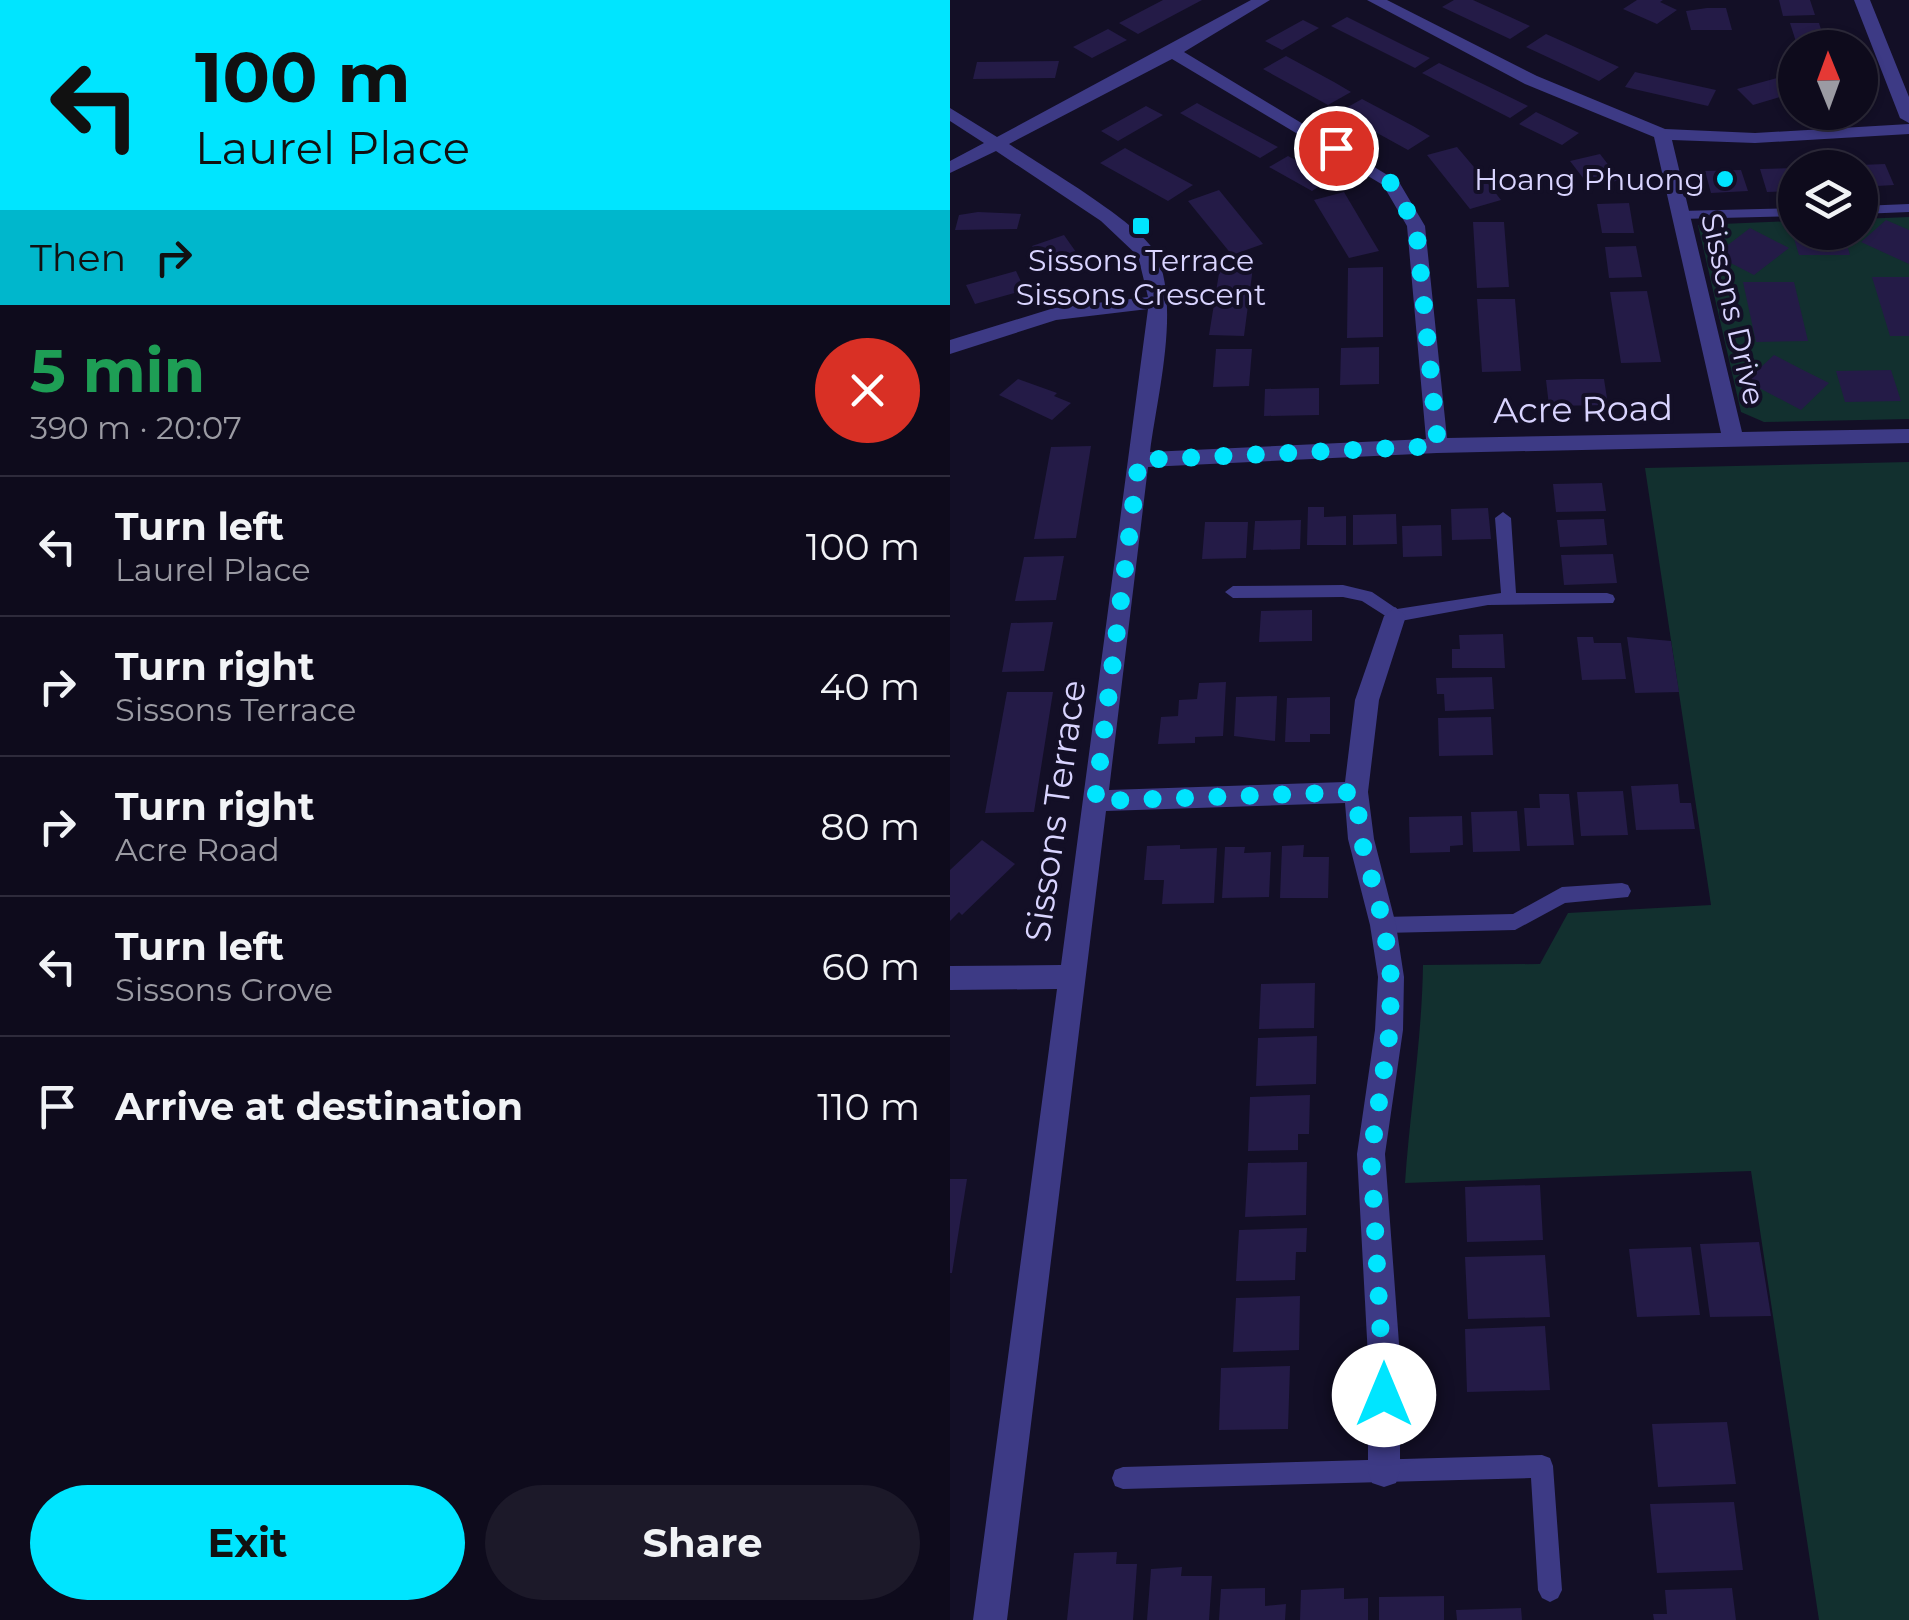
<!DOCTYPE html>
<meta charset="utf-8">
<style>
:root{--surface:#0e0b1c;--page:#1c1929;--text:#f1f3f6;--muted:#9b9ba3;--line:#2e2b3b;--accent:#00e5ff}
body{margin:0;font-family:Montserrat,sans-serif;background:var(--page);color:var(--text);height:100vh;display:flex;flex-direction:column;font-size:38px;white-space:nowrap}
*{box-sizing:border-box;margin:0}
p{font-size:32px;color:var(--muted)}
.icon{flex:none;width:55px;height:55px;fill:none;stroke:currentColor;stroke-width:2;stroke-linecap:round;stroke-linejoin:round}
.map{position:relative;flex:1;overflow:hidden}
.details{display:flex;flex-direction:column;background:var(--surface);width:950px}
.details>*{flex:none}
.banner{background:#00e5ff;color:#111;overflow:hidden}
.needle{width:65px;rotate:359deg}
.controls{position:absolute;left:828px;top:30px;display:grid;gap:20px}
.controls a{display:grid;place-items:center;width:100px;height:100px;border-radius:50%;background:var(--surface);box-shadow:0 2px 8px #0004,0 0 0 2px var(--line);font-size:50px}
.pin{position:absolute;display:grid;place-items:center;width:85px;height:85px;color:#fff;margin:-42px;border:5px solid #fff;border-radius:50%;box-shadow:0 2px 10px #0007}
.me{position:absolute;width:110px;margin:-55px;rotate:0deg;stroke-linejoin:round;filter:drop-shadow(0 0 8px #0008)}
.turn{display:flex;align-items:center;gap:35px;height:210px;padding:0 30px;font-size:45px}
.turn .icon{width:130px;height:130px;stroke-width:2.5}
.turn b{display:block;font-size:70px;line-height:85px}
.then{display:flex;align-items:center;height:95px;padding:0 30px;background:#0003;gap:20px;font-size:38px}
.round{display:grid;place-items:center;flex:none;width:105px;height:105px;border-radius:52px;background:var(--page)}
.summary{display:flex;align-items:center;justify-content:space-between;height:170px;padding:0 30px}
h1{font-size:60px;font-weight:700;line-height:75px;color:#1e9e55}
.button{display:flex;gap:20px;margin-top:auto;padding:20px 30px}
.button a{flex:1;height:115px;border-radius:60px;background:var(--accent);color:#111;font-size:40px;font-weight:700;line-height:115px;text-align:center}
.button a+a{background:var(--page);color:var(--text)}
ul{padding:0;list-style:none}
li{display:flex;align-items:center;gap:30px;height:140px;padding:0 30px;border-top:2px solid var(--line)}
li div{flex:1}
li b{display:block;font-size:38px}
li em{font-style:normal}
main{display:flex;flex:1;min-height:0}
.map>svg:first-child{display:block}
</style>
<main>
<section class="details">
<div class="banner">
<div class="turn"><svg class="icon" aria-label="left" viewBox="0 0 24 24"><path d="M17 20v-9H6M10 6l-5 5 5 5"/></svg><div><b>100 m</b>Laurel Place</div></div>
<div class="then">Then<svg class="icon" aria-label="right" viewBox="0 0 24 24"><path d="M7 20v-9h11M14 6l5 5-5 5"/></svg></div>
</div>
<div class="summary"><div><h1>5 min</h1><p>390 m · 20:07</p></div><a class="round" style="background:#d93025;color:#fff"><svg class="icon" aria-label="close" viewBox="0 0 24 24"><path d="M6 6l12 12M18 6L6 18"/></svg></a></div>
<ul>
<li><svg class="icon" aria-label="left" viewBox="0 0 24 24"><path d="M17 20v-9H6M10 6l-5 5 5 5"/></svg><div><b>Turn left</b><p>Laurel Place</p></div><em>100 m</em></li>
<li><svg class="icon" aria-label="right" viewBox="0 0 24 24"><path d="M7 20v-9h11M14 6l5 5-5 5"/></svg><div><b>Turn right</b><p>Sissons Terrace</p></div><em>40 m</em></li>
<li><svg class="icon" aria-label="right" viewBox="0 0 24 24"><path d="M7 20v-9h11M14 6l5 5-5 5"/></svg><div><b>Turn right</b><p>Acre Road</p></div><em>80 m</em></li>
<li><svg class="icon" aria-label="left" viewBox="0 0 24 24"><path d="M17 20v-9H6M10 6l-5 5 5 5"/></svg><div><b>Turn left</b><p>Sissons Grove</p></div><em>60 m</em></li>
<li><svg class="icon" aria-label="arrive" viewBox="0 0 24 24"><path d="M6 21V4h12l-3 4 3 4H6"/></svg><div><b>Arrive at destination</b></div><em>110 m</em></li>
</ul>
<div class="button"><a>Exit</a><a>Share</a></div>
</section>
<div class="map">
<svg width="959" height="1620" viewBox="0 0 959 1620">
<rect width="100%" height="100%" fill="#130f26"/>
<path fill="#12302f" d="M 959,217 L 959,419 L 814,422 L 791,412 L 748,225 L 845,221 L 845,232 L 910,232 L 910,219 Z
M 959,462 L 959,1620 L 869,1620 L 801,1171 L 455,1183 C 460,1110 472,1038 473,965 L 590,964 L 618,913 L 761,905 L 695,468 Z"/>
<path fill="#241b47" d="M 213,0 L 252,0 L 188,34 L 169,23 Z
M 504,0 L 523,0 L 580,26 L 560,39 L 492,7 Z
M 687,0 L 713,0 L 710,2 L 727,10 L 707,24 L 673,9 Z
M 829,0 L 860,0 L 865,15 L 833,16 Z
M 757,8 L 776,8 L 782,30 L 741,30 L 736,11 Z
M 397,17 L 459,48 L 480,58 L 465,68 L 381,26 Z
M 353,20 L 369,28 L 332,50 L 315,41 Z
M 840,23 L 869,23 L 877,48 L 848,48 Z
M 158,29 L 177,40 L 142,58 L 123,47 Z
M 596,34 L 614,42 L 669,67 L 649,81 L 576,47 Z
M 336,56 L 384,82 L 401,92 L 378,105 L 313,69 Z
M 109,61 L 105,78 L 23,79 L 27,62 Z
M 489,63 L 533,84 L 578,106 L 560,118 L 472,73 Z
M 685,72 L 725,81 L 766,90 L 758,106 L 675,87 Z
M 827,78 L 844,93 L 803,105 L 787,89 Z
M 412,99 L 463,126 L 480,136 L 458,150 L 389,112 Z
M 247,103 L 267,114 L 328,147 L 310,158 L 230,113 Z
M 196,106 L 213,115 L 168,141 L 151,131 Z
M 586,112 L 607,122 L 629,133 L 612,145 L 569,124 Z
M 507,147 L 540,186 L 551,200 L 520,209 L 477,155 Z
M 175,148 L 191,157 L 243,185 L 218,201 L 150,163 Z
M 650,154 L 670,180 L 640,187 L 620,161 Z
M 338,156 L 359,167 L 380,179 L 362,191 L 319,167 Z
M 935,164 L 944,185 L 910,187 L 910,165 Z
M 845,168 L 845,191 L 817,192 L 810,169 Z
M 791,170 L 798,191 L 761,193 L 755,171 Z
M 269,190 L 313,244 L 282,255 L 238,201 Z
M 394,192 L 420,236 L 429,251 L 399,258 L 364,200 Z
M 679,203 L 684,233 L 652,233 L 647,204 Z
M 28,212 L 71,214 L 67,229 L 5,230 L 9,215 Z
M 936,220 L 959,230 L 959,264 L 911,242 Z
M 523,222 L 554,222 L 559,287 L 527,288 Z
M 800,228 L 839,248 L 804,275 L 765,255 Z
M 842,232 L 893,232 L 900,255 L 849,255 Z
M 114,235 L 133,262 L 102,273 L 82,246 Z
M 686,246 L 692,277 L 659,278 L 655,247 Z
M 270,267 L 303,267 L 294,336 L 259,335 Z
M 433,267 L 433,337 L 397,338 L 398,268 Z
M 66,271 L 75,290 L 25,304 L 16,285 Z
M 922,277 L 959,277 L 959,336 L 940,336 Z
M 793,282 L 844,282 L 858,341 L 806,342 Z
M 697,291 L 711,362 L 671,363 L 660,292 Z
M 527,299 L 565,299 L 571,371 L 532,372 Z
M 429,347 L 429,384 L 390,385 L 391,348 Z
M 266,349 L 302,349 L 299,386 L 263,387 Z
M 824,355 L 851,369 L 879,383 L 851,410 L 796,381 Z
M 941,370 L 951,401 L 895,402 L 886,371 Z
M 68,379 L 107,393 L 104,396 L 121,403 L 102,420 L 49,395 Z
M 626,379 L 654,379 L 658,405 L 599,406 L 596,380 Z
M 369,388 L 369,415 L 314,416 L 315,389 Z
M 141,446 L 126,538 L 84,539 L 101,447 Z
M 652,483 L 656,511 L 606,512 L 603,484 Z
M 358,507 L 374,507 L 374,517 L 396,516 L 396,545 L 357,545 Z
M 538,508 L 541,539 L 502,540 L 501,509 Z
M 446,514 L 447,544 L 403,545 L 403,515 Z
M 654,519 L 657,545 L 610,547 L 607,520 Z
M 351,520 L 350,549 L 303,550 L 305,521 Z
M 255,522 L 298,522 L 296,558 L 252,559 Z
M 491,525 L 492,556 L 453,557 L 452,526 Z
M 663,554 L 667,583 L 614,585 L 611,555 Z
M 114,556 L 106,600 L 65,601 L 74,557 Z
M 362,610 L 362,641 L 309,642 L 311,611 Z
M 103,622 L 94,671 L 52,672 L 61,623 Z
M 553,634 L 555,668 L 502,668 L 502,649 L 510,649 L 509,635 Z
M 627,637 L 643,637 L 644,643 L 671,643 L 676,679 L 632,680 Z
M 677,637 L 721,641 L 729,692 L 685,693 Z
M 542,677 L 544,709 L 495,711 L 494,694 L 487,694 L 486,678 Z
M 276,682 L 273,736 L 245,737 L 245,743 L 208,744 L 211,717 L 228,716 L 229,700 L 247,699 L 249,683 Z
M 57,692 L 103,692 L 84,812 L 35,813 Z
M 327,696 L 325,741 L 284,736 L 286,697 Z
M 380,697 L 380,734 L 360,734 L 360,742 L 335,742 L 337,698 Z
M 541,717 L 543,755 L 489,756 L 488,718 Z
M 728,784 L 730,803 L 741,803 L 745,829 L 686,830 L 681,786 Z
M 673,791 L 678,835 L 631,836 L 627,792 Z
M 589,794 L 619,794 L 624,845 L 577,846 L 574,808 L 590,808 Z
M 567,811 L 570,851 L 523,852 L 521,812 Z
M 512,816 L 513,845 L 500,846 L 500,852 L 460,853 L 459,817 Z
M 32,840 L 65,864 L 12,915 L 9,912 L 0,921 L 0,870 Z
M 230,845 L 230,849 L 267,848 L 264,903 L 212,904 L 214,880 L 194,880 L 197,846 Z
M 354,845 L 353,857 L 379,857 L 378,898 L 330,898 L 332,846 Z
M 275,847 L 295,847 L 294,853 L 321,852 L 319,897 L 272,898 Z
M 365,983 L 364,1028 L 309,1029 L 311,984 Z
M 367,1036 L 366,1084 L 306,1086 L 308,1038 Z
M 360,1095 L 359,1134 L 348,1134 L 348,1150 L 298,1151 L 300,1097 Z
M 357,1162 L 356,1215 L 295,1217 L 298,1163 Z
M 0,1179 L 17,1179 L 2,1273 L 0,1273 Z
M 590,1185 L 593,1240 L 517,1242 L 515,1187 Z
M 357,1228 L 356,1252 L 346,1252 L 345,1280 L 286,1281 L 289,1230 Z
M 809,1242 L 821,1316 L 760,1317 L 750,1244 Z
M 741,1247 L 750,1315 L 687,1317 L 679,1249 Z
M 595,1255 L 600,1317 L 518,1319 L 515,1257 Z
M 350,1296 L 349,1350 L 283,1352 L 286,1298 Z
M 595,1326 L 600,1390 L 517,1392 L 515,1329 Z
M 340,1366 L 338,1429 L 269,1430 L 271,1368 Z
M 777,1422 L 786,1484 L 708,1487 L 702,1424 Z
M 784,1502 L 793,1570 L 707,1573 L 700,1504 Z
M 167,1552 L 166,1564 L 187,1564 L 183,1620 L 117,1620 L 124,1553 Z
M 232,1567 L 231,1576 L 262,1576 L 259,1620 L 197,1620 L 201,1569 Z
M 315,1588 L 315,1606 L 336,1604 L 335,1620 L 269,1620 L 271,1589 Z
M 394,1588 L 394,1599 L 418,1598 L 418,1620 L 350,1620 L 351,1590 Z
M 782,1588 L 786,1620 L 704,1620 L 703,1614 L 717,1614 L 715,1590 Z
M 494,1596 L 494,1620 L 429,1620 L 429,1597 Z
M 571,1608 L 572,1620 L 507,1620 L 506,1610 Z"/>
<g fill="none" stroke-linecap="round" stroke-linejoin="round">
<path fill="#3d3a85" fill-rule="evenodd" d="M 959,204 L 959,212 L 910,214 L 910,206 Z
M 845,208 L 845,216 L 730,219 L 724,215 L 730,211 Z
M 553,512 L 561,518 L 566,593 L 657,593 L 663,595 L 665,599 L 663,603 L 538,605 L 445,622 L 412,601 L 393,597 L 283,598 L 275,592 L 283,586 L 393,585 L 422,592 L 447,609 L 551,593 L 545,518 Z
M 672,883 L 678,885 L 681,891 L 678,897 L 615,903 L 565,930 L 433,933 L 426,931 L 424,925 L 426,919 L 433,917 L 563,914 L 612,887 Z
M 592,1455 L 600,1458 L 603,1466 L 612,1590 L 608,1598 L 600,1602 L 592,1598 L 588,1590 L 581,1478 L 173,1489 L 165,1486 L 162,1478 L 165,1470 L 173,1467 Z"/>
<path fill="#3d3a85" fill-rule="evenodd" d="M 301,0 L 320,0 L 234,52 L 449,182 L 475,226 L 497,438 L 771,433 L 704,137 L 575,84 L 417,0 L 437,0 L 587,76 L 715,129 L 805,133 L 959,124 L 959,134 L 805,143 L 722,140 L 792,432 L 959,429 L 959,443 L 487,453 L 198,467 L 159,790 L 395,782 L 405,700 L 434,616 L 445,607 L 456,616 L 429,700 L 418,792 L 424,839 L 446,925 L 454,977 L 453,1030 L 435,1154 L 450,1357 L 450,1471 L 446,1483 L 434,1487 L 422,1483 L 418,1471 L 418,1357 L 407,1154 L 425,1030 L 428,977 L 420,925 L 398,839 L 395,803 L 156,811 L 57,1620 L 23,1620 L 107,989 L 0,990 L 0,966 L 111,965 L 198,309 L 106,320 L 0,354 L 0,340 L 104,308 L 198,297 L 188,256 L 151,221 L 46,151 L 0,173 L 0,161 L 34,143 L 0,121 L 0,108 L 47,137 ZM 222,59 L 433,185 L 457,226 L 476,439 L 200,452 C 207,396 231,306 206,254 C 192,224 90,165 59,144 Z
M 904,0 L 920,0 L 959,97 L 959,123 L 950,118 Z"/>
</g>
<g fill="none" stroke-linecap="round" stroke-linejoin="round">
<path stroke="#00e5ff" stroke-width="18" stroke-dasharray="0 32.4" d="M 386,148 L 440,182 L 466,226 L 488,446 L 189,460 L 145,801 L 406,792 L 411,839 L 434,925 L 441,977 L 440,1030 L 421,1154 L 434,1395"/>
</g>
<g fill="#00e5ff" stroke="#130f26" stroke-width="4">
<circle cx="775" cy="179" r="10"/>
<rect x="181" y="216" width="20" height="20" rx="5"/>
</g>
<g text-anchor="middle" dominant-baseline="central" stroke-width="8" stroke-linejoin="round" paint-order="stroke">
<g font-size="30" fill="#d9d4ff" stroke="#130f26" text-anchor="end">
<text x="755" y="179">Hoang Phuong</text>
<text x="191" y="260" text-anchor="middle">Sissons Terrace<tspan x="191" dy="34">Sissons Crescent</tspan></text>
</g>
<g font-size="30" fill="#d9d4ff" stroke="#130f26">
<text transform="translate(783 309) rotate(77)">Sissons Drive</text>
</g>
<g font-size="35" fill="#d9d4ff" stroke="#130f26">
<text transform="translate(633 409) rotate(-1)">Acre Road</text>
<text transform="translate(105 811) rotate(-82)">Sissons Terrace</text>
</g>
</g>
</svg>
<div class="controls">
<a><svg class="needle" viewBox="-14 -14 28 28"><path d="M0-13l5 13h-10z" fill="#e53935"/><path d="M0 13l5-13h-10z" fill="#9b9ba3"/></svg></a>
<a><svg class="icon" aria-label="layers" viewBox="0 0 24 24"><path d="M12 4l9 5-9 5-9-5zM3 14l9 5 9-5"/></svg></a>
</div>
<div class="pin" style="left:386px;top:148px;background:#d93025"><svg class="icon" aria-label="arrive" viewBox="0 0 24 24"><path d="M6 21V4h12l-3 4 3 4H6"/></svg></div>
<svg class="me" style="left:434px;top:1395px" viewBox="-20 -20 40 40"><circle r="19" fill="#fff"/><path d="M0-13L10 11 0 6-10 11z" fill="#00e5ff"/></svg>
</div>
</main>
